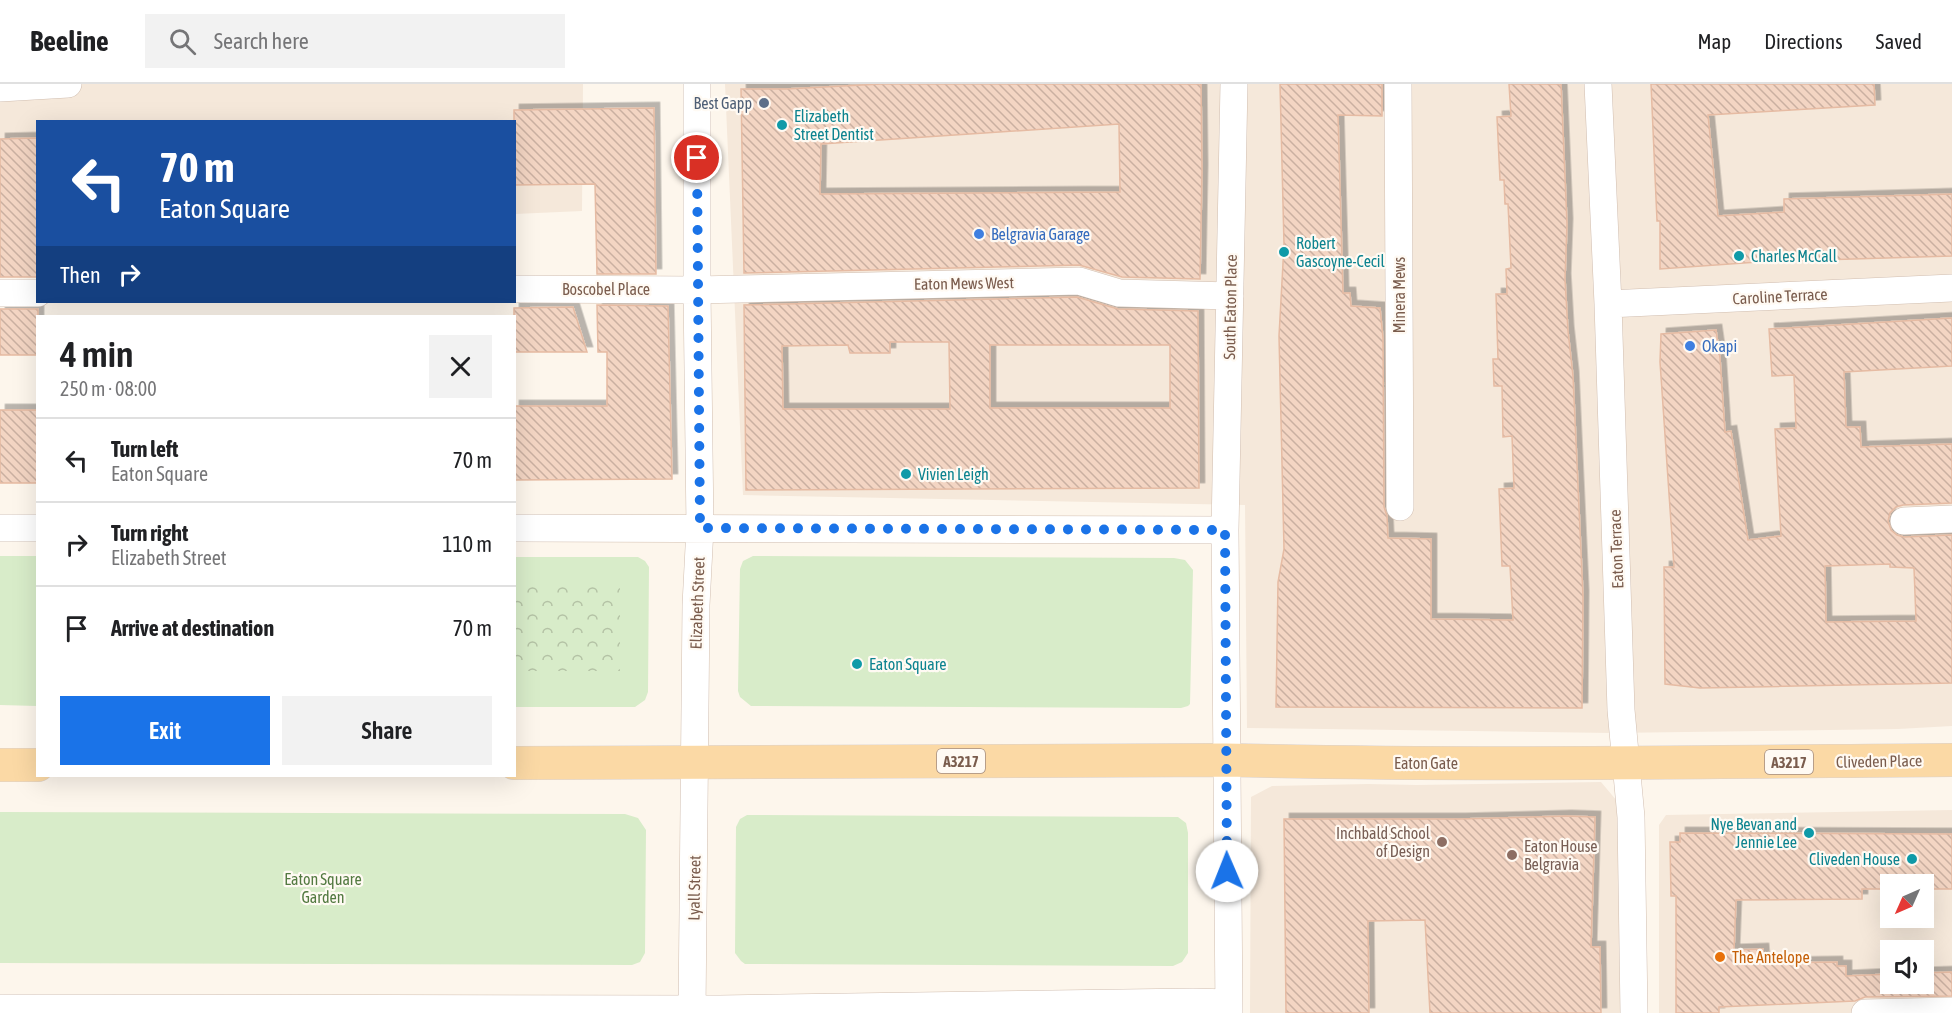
<!DOCTYPE html>
<meta charset="utf-8">
<style>
:root{--surface:#fff;--page:#f2f2f2;--text:#202124;--muted:#757577;--line:#e0e0e0;--accent:#1a73e8}
body{margin:0;font-family:"Asap Condensed",sans-serif;background:var(--page);color:var(--text);height:100vh;display:flex;flex-direction:column;font-size:22px;white-space:nowrap}
*{box-sizing:border-box;margin:0}
p{font-size:20px;color:var(--muted)}
.icon{flex:none;width:33px;height:33px;fill:none;stroke:currentColor;stroke-width:2;stroke-linecap:round;stroke-linejoin:round}
.map{position:relative;flex:1;overflow:hidden}
.details{position:absolute;left:36px;top:231px;width:480px;height:462px;display:flex;flex-direction:column;background:var(--surface);border-radius:0px;box-shadow:0 6px 24px #0002}
.details>*{flex:none}
.top-card{position:absolute;left:36px;top:36px;width:480px;height:183px;border-radius:0px;box-shadow:0 6px 24px #0002;background:#1a4fa0;color:#fff;overflow:hidden}
.needle{width:39px;rotate:225deg}
.tools{position:absolute;left:1880px;top:790px;display:grid;gap:12px}
.tools a{display:grid;place-items:center;width:54px;height:54px;border-radius:0px;background:var(--surface);box-shadow:0 6px 24px #0002;font-size:30px}
.pin{position:absolute;display:grid;place-items:center;width:51px;height:51px;color:#fff;margin:-26px;border:3px solid #fff;border-radius:50%;box-shadow:0 2px 6px #0007}
.me{position:absolute;width:66px;margin:-33px;rotate:359deg;stroke-linejoin:round;filter:drop-shadow(0 0 4px #0008)}
.turn{display:flex;align-items:center;gap:21px;height:126px;padding:0 24px;font-size:27px}
.turn .icon{width:78px;height:78px;stroke-width:2.5}
.turn b{display:block;font-size:42px;line-height:51px}
.then{display:flex;align-items:center;height:57px;padding:0 24px;background:#0003;gap:12px;font-size:22px}
.round{display:grid;place-items:center;flex:none;width:63px;height:63px;border-radius:0px;background:var(--page)}
.overview{display:flex;align-items:center;justify-content:space-between;height:102px;padding:0 24px}
h1{font-size:36px;font-weight:600;line-height:45px}
.button{display:flex;gap:12px;margin-top:auto;padding:12px 24px}
.button a{flex:1;height:69px;border-radius:0px;background:var(--accent);color:#fff;font-size:24px;font-weight:600;line-height:69px;text-align:center}
.button a+a{background:var(--page);color:var(--text)}
ul{padding:0;list-style:none}
li{display:flex;align-items:center;gap:18px;height:84px;padding:0 24px;border-top:2px solid var(--line)}
li div{flex:1}
li b{display:block;font-size:22px}
li em{font-style:normal}
header{display:flex;align-items:center;gap:36px;box-sizing:border-box;height:84px;padding:0 30px;background:var(--surface);border-bottom:2px solid var(--line)}
header strong{font-size:28px}
nav{display:flex;gap:33px;margin-inline-start:auto;font-size:21px}
.search{width:420px;height:54px;background:var(--page);display:flex;align-items:center;gap:15px;box-sizing:border-box;padding:0 21px;border-radius:0px;color:var(--muted);font-size:22px}
.map>svg:first-child{display:block}
</style>
<header>
<strong>Beeline</strong>
<div class="search"><svg class="icon" aria-label="search" viewBox="0 0 24 24"><circle cx="10" cy="10" r="6"/><path d="M15 15l6 6"/></svg>Search here</div>
<nav><a>Map</a><a>Directions</a><a>Saved</a></nav>
</header>
<div class="map">
<svg width="1952" height="929" viewBox="0 0 1952 929">
<defs>
<pattern id="forest-crowns" width="20" height="18" patternUnits="userSpaceOnUse" patternTransform="scale(1.5)"><rect width="20" height="18" fill="#d8ecc9"/><path d="M2 6a3 3 0 1 1 6 0M12 15a3 3 0 1 1 6 0" fill="none" stroke="#b4c2a5"/></pattern>
<pattern id="building-back-hatch" width="6" height="6" patternUnits="userSpaceOnUse" patternTransform="scale(1.5)"><rect width="6" height="6" fill="#f3d5c3"/><path d="M-1 5l2 2M0 0l6 6M5-1l2 2" fill="none" stroke="#cab0a1"/></pattern>
<filter id="shadow"><feDropShadow dx="5.5" dy="-5.5" stdDeviation="0" flood-color="#0004"/></filter>
</defs>
<rect width="100%" height="100%" fill="#fdf6ec"/>
<path fill="#f5e8da" fill-rule="evenodd" d="M 0,0 L 583,0 L 582,127 L 515,130 L 514,38 L 38,38 L 37,150 L 0,152 Z
M 725,0 L 1952,0 L 1952,642 L 1898,645 L 1611,649 L 1247,644 L 1245,421 L 743,411 Z
M 1601,698 L 1622,723 L 1622,929 L 1250,929 L 1251,713 L 1272,702 L 1368,700 L 1417,701 Z
M 1952,726 L 1952,929 L 1659,929 L 1659,741 L 1666,731 ZM 1890,801 L 1923,801 L 1923,834 L 1890,834 ZM 1890,867 L 1923,867 L 1923,900 L 1890,900 Z"/>
<path fill="#d8ecc9" d="M 0,472 L 37,472 L 37,622 L 0,621 Z
M 753,472 L 1174,474 L 1185,476 L 1193,486 L 1190,620 L 1188,622 L 1181,624 L 751,622 L 740,613 L 738,607 L 740,485 L 743,477 Z
M 515,473 L 638,473 L 645,477 L 649,483 L 648,608 L 645,616 L 635,623 L 515,623 Z
M 0,728 L 625,730 L 638,734 L 646,746 L 645,869 L 640,878 L 632,881 L 0,879 Z
M 747,731 L 1178,733 L 1186,739 L 1188,749 L 1188,869 L 1182,878 L 1173,882 L 745,880 L 741,877 L 735,869 L 736,743 L 740,735 Z"/>
<path fill="url(#forest-crowns)" d="M 515,502 L 620,502 L 620,587 L 515,587 Z"/>
<path fill="url(#building-back-hatch)" stroke="#e6bba3" stroke-width="1.5" fill-rule="evenodd" filter="url(#shadow)" d="M 881,0 L 1201,0 L 1202,86 L 1200,195 L 1122,193 L 1079,181 L 744,189 L 741,5 L 786,5 ZM 1119,40 L 1120,108 L 820,110 L 821,60 Z
M 1280,0 L 1382,0 L 1382,32 L 1338,31 L 1343,209 L 1350,209 L 1351,222 L 1380,224 L 1383,254 L 1384,423 L 1387,432 L 1388,454 L 1431,455 L 1431,535 L 1513,536 L 1510,482 L 1502,482 L 1499,405 L 1514,404 L 1512,352 L 1503,353 L 1502,302 L 1494,302 L 1493,275 L 1498,275 L 1496,210 L 1507,210 L 1506,185 L 1511,184 L 1508,120 L 1505,120 L 1504,96 L 1500,96 L 1497,33 L 1511,32 L 1509,0 L 1561,0 L 1567,140 L 1565,195 L 1568,247 L 1573,292 L 1583,512 L 1582,624 L 1276,623 L 1278,498 L 1284,465 L 1279,252 L 1284,161 Z
M 1651,0 L 1874,0 L 1875,21 L 1708,31 L 1718,132 L 1784,128 L 1784,115 L 1952,110 L 1952,172 L 1758,178 L 1660,185 L 1660,137 L 1657,137 Z
M 654,24 L 656,190 L 597,190 L 595,100 L 514,101 L 514,26 Z
M 38,54 L 38,193 L 0,193 L 0,55 Z
M 1077,213 L 1118,225 L 1198,227 L 1199,404 L 746,406 L 744,221 ZM 890,258 L 949,258 L 950,325 L 783,325 L 782,262 L 848,261 L 850,269 L 890,269 ZM 990,261 L 1170,261 L 1170,324 L 990,324 Z
M 597,221 L 668,222 L 672,395 L 514,396 L 514,322 L 607,322 L 607,268 L 598,268 Z
M 573,223 L 587,268 L 514,268 L 514,224 Z
M 0,225 L 38,225 L 38,271 L 0,271 Z
M 1952,234 L 1952,282 L 1844,288 L 1846,343 L 1860,343 L 1861,363 L 1952,360 L 1952,419 L 1903,421 L 1896,423 L 1890,429 L 1888,437 L 1891,446 L 1897,451 L 1904,453 L 1952,451 L 1952,599 L 1700,604 L 1665,600 L 1664,483 L 1674,483 L 1660,278 L 1661,250 L 1716,246 L 1720,274 L 1725,348 L 1731,347 L 1748,456 L 1781,452 L 1775,345 L 1796,344 L 1794,291 L 1772,292 L 1769,245 ZM 1890,480 L 1890,483 L 1914,484 L 1916,537 L 1826,538 L 1825,482 Z
M 0,326 L 38,326 L 38,399 L 0,399 Z
M 1566,732 L 1595,733 L 1591,863 L 1600,863 L 1601,929 L 1430,929 L 1425,836 L 1368,837 L 1369,929 L 1286,929 L 1284,735 L 1460,735 Z
M 1680,749 L 1952,750 L 1952,805 L 1923,805 L 1923,801 L 1890,801 L 1890,805 L 1862,805 L 1862,815 L 1736,816 L 1734,866 L 1763,865 L 1764,879 L 1837,878 L 1837,882 L 1846,882 L 1846,892 L 1890,890 L 1890,900 L 1923,900 L 1923,889 L 1952,888 L 1952,912 L 1865,913 L 1855,917 L 1719,923 L 1719,929 L 1676,929 L 1676,812 L 1671,812 L 1670,758 L 1680,758 Z"/>
<g fill="none" stroke-linecap="round" stroke-linejoin="round">
<g stroke="#d1beb0" stroke-width="28">
<path id="street" d="M 1398,0 L 1400,423
M 1598,0 L 1608,220 L 1621,626 L 1631,733 L 1634,929
M 0,4 L 68,0
M 514,205 L 697,206 L 1079,197 L 1119,209 L 1230,212
M 0,209 L 38,209
M 1608,220 L 1952,204
M 1904,437 L 1952,435
M 0,444 L 38,444
M 514,444 L 1225,446
M 0,924 L 719,925 L 1193,918 L 1229,919
M 692,929 L 696,521 L 700,444 L 697,206 L 697,0
M 1229,929 L 1225,446 L 1234,0
M 1865,929 L 1951,927"/>
</g>
<g stroke="#dad1cd" stroke-width="34">
<path id="primary" d="M 514,679 L 1226,676 C 1468,682 1710,678 1952,676
M 0,681 L 38,681"/>
</g>
<use href="#street" stroke="#fff" stroke-width="27"/>
<use href="#primary" stroke="#fbd9a5" stroke-width="33"/>
</g>
<g fill="none" stroke-linecap="round" stroke-linejoin="round">
<path stroke="#1a73e8" stroke-width="10" stroke-dasharray="0 18" d="M 697,74 L 700,444 L 1225,446 L 1227,787"/>
</g>
<circle fill="#5c6f8a" stroke="#fffaf3" stroke-width="2" cx="764" cy="19" r="6"/>
<g fill="#0f9aa8" stroke="#fffaf3" stroke-width="2">
<circle cx="782" cy="41" r="6"/>
<circle cx="1284" cy="168" r="6"/>
<circle cx="1739" cy="172" r="6"/>
<circle cx="906" cy="390" r="6"/>
<circle cx="857" cy="580" r="6"/>
<circle cx="1809" cy="749" r="6"/>
<circle cx="1912" cy="775" r="6"/>
</g>
<g fill="#3f7fe0" stroke="#fffaf3" stroke-width="2">
<circle cx="979" cy="150" r="6"/>
<circle cx="1690" cy="262" r="6"/>
</g>
<g fill="#8d6e63" stroke="#fffaf3" stroke-width="2">
<circle cx="1442" cy="758" r="6"/>
<circle cx="1512" cy="771" r="6"/>
</g>
<circle fill="#e8710a" stroke="#fffaf3" stroke-width="2" cx="1720" cy="873" r="6"/>
<g text-anchor="middle" dominant-baseline="central" stroke-width="4.5" stroke-linejoin="round" paint-order="stroke">
<g fill="#fffaf3" stroke="#a28b7f" stroke-width="1.5">
<rect x="937" y="665" width="48" height="24" rx="4.5"/>
<rect x="1765" y="666" width="48" height="24" rx="4.5"/>
</g>
<g font-size="15" font-weight="bold" fill="#7a5c4d">
<text x="961" y="677">A3217</text>
<text x="1789" y="678">A3217</text>
</g>
<g font-size="16" fill="#4e5e75" stroke="#fffaf3" text-anchor="end">
<text x="752" y="19">Best Gapp</text>
</g>
<g font-size="16" fill="#0d838f" stroke="#fffaf3" text-anchor="start">
<text x="794" y="32">Elizabeth<tspan x="794" dy="18">Street Dentist</tspan></text>
<text x="1296" y="159">Robert<tspan x="1296" dy="18">Gascoyne-Cecil</tspan></text>
<text x="1751" y="172">Charles McCall</text>
<text x="918" y="390">Vivien Leigh</text>
<text x="869" y="580">Eaton Square</text>
<text x="1797" y="740" text-anchor="end">Nye Bevan and<tspan x="1797" dy="18">Jennie Lee</tspan></text>
<text x="1900" y="775" text-anchor="end">Cliveden House</text>
</g>
<g font-size="16" fill="#366cbe" stroke="#fffaf3" text-anchor="start">
<text x="991" y="150">Belgravia Garage</text>
<text x="1702" y="262">Okapi</text>
</g>
<g font-size="16" fill="#7a5c4d" stroke="#fffaf3">
<text transform="translate(964 199) rotate(-1)">Eaton Mews West</text>
<text x="606" y="205">Boscobel Place</text>
<text transform="translate(1399 211) rotate(-90)">Minera Mews</text>
<text transform="translate(1780 212) rotate(-3)">Caroline Terrace</text>
<text transform="translate(1230 223) rotate(-89)">South Eaton Place</text>
<text transform="translate(1616 465) rotate(-92)">Eaton Terrace</text>
<text transform="translate(697 519) rotate(-88)">Elizabeth Street</text>
<text transform="translate(1879 677) rotate(-1)">Cliveden Place</text>
<text x="1426" y="679">Eaton Gate</text>
<text transform="translate(694 804) rotate(-89)">Lyall Street</text>
</g>
<g font-size="16" fill="#785e54" stroke="#fffaf3" text-anchor="end">
<text x="1430" y="749">Inchbald School<tspan x="1430" dy="18">of Design</tspan></text>
<text x="1524" y="762" text-anchor="start">Eaton House<tspan x="1524" dy="18">Belgravia</tspan></text>
</g>
<g font-size="16" fill="#537a41" stroke="#fffaf3">
<text x="323" y="795">Eaton Square<tspan x="323" dy="18">Garden</tspan></text>
</g>
<g font-size="16" fill="#c56008" stroke="#fffaf3" text-anchor="start">
<text x="1732" y="873">The Antelope</text>
</g>
</g>
</svg>
<div class="tools">
<a><svg class="needle" viewBox="-14 -14 28 28"><path d="M0-13l5 13h-10z" fill="#e53935"/><path d="M0 13l5-13h-10z" fill="#757577"/></svg></a>
<a><svg class="icon" aria-label="sound" viewBox="0 0 24 24"><path d="M4 9h4l5-4v14l-5-4H4zM17 9q2 3 0 6"/></svg></a>
</div>
<div class="pin" style="left:697px;top:74px;background:#d93025"><svg class="icon" aria-label="arrive" viewBox="0 0 24 24"><path d="M6 21V4h12l-3 4 3 4H6"/></svg></div>
<svg class="me" style="left:1227px;top:787px" viewBox="-20 -20 40 40"><circle r="19" fill="#fff"/><path d="M0-13L10 11 0 6-10 11z" fill="#1a73e8"/></svg>
<div class="top-card">
<div class="turn"><svg class="icon" aria-label="left" viewBox="0 0 24 24"><path d="M17 20v-9H6M10 6l-5 5 5 5"/></svg><div><b>70 m</b>Eaton Square</div></div>
<div class="then">Then<svg class="icon" aria-label="right" viewBox="0 0 24 24"><path d="M7 20v-9h11M14 6l5 5-5 5"/></svg></div>
</div>
<section class="details">
<div class="overview"><div><h1>4 min</h1><p>250 m · 08:00</p></div><a class="round"><svg class="icon" aria-label="close" viewBox="0 0 24 24"><path d="M6 6l12 12M18 6L6 18"/></svg></a></div>
<ul>
<li><svg class="icon" aria-label="left" viewBox="0 0 24 24"><path d="M17 20v-9H6M10 6l-5 5 5 5"/></svg><div><b>Turn left</b><p>Eaton Square</p></div><em>70 m</em></li>
<li><svg class="icon" aria-label="right" viewBox="0 0 24 24"><path d="M7 20v-9h11M14 6l5 5-5 5"/></svg><div><b>Turn right</b><p>Elizabeth Street</p></div><em>110 m</em></li>
<li><svg class="icon" aria-label="arrive" viewBox="0 0 24 24"><path d="M6 21V4h12l-3 4 3 4H6"/></svg><div><b>Arrive at destination</b></div><em>70 m</em></li>
</ul>
<div class="button"><a>Exit</a><a>Share</a></div>
</section>
</div>
